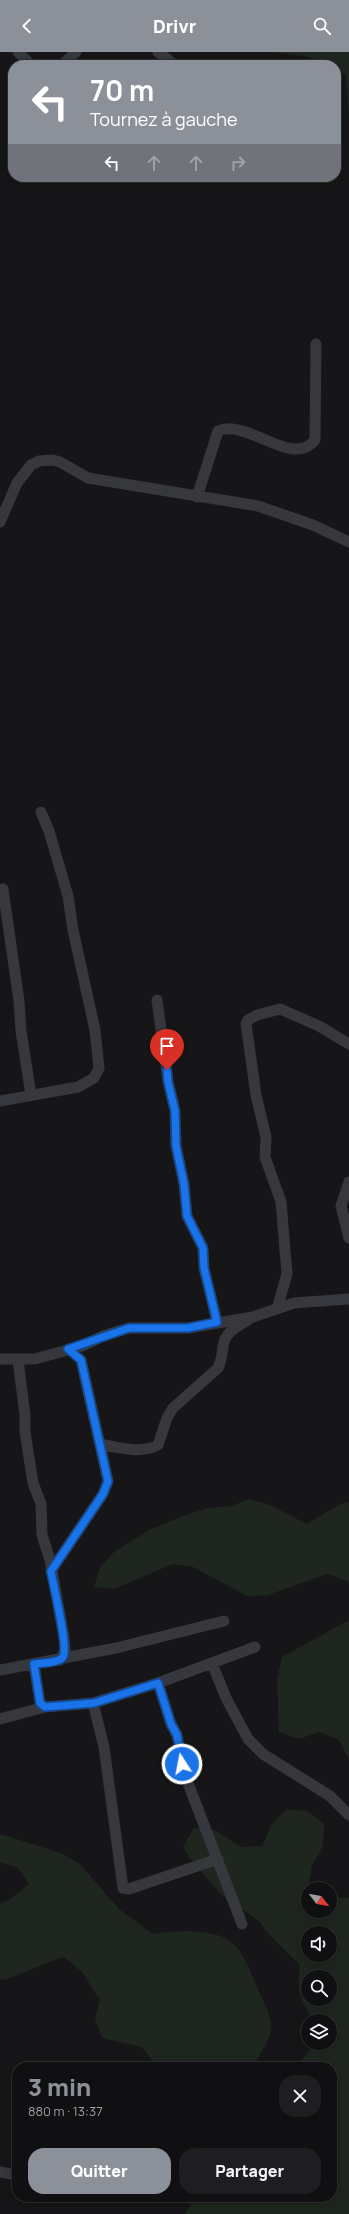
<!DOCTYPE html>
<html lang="fr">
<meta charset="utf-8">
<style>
:root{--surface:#101012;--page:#1e1e20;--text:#f1f3f6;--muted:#9c9d9f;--line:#303032;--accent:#8c9099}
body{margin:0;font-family:Manrope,sans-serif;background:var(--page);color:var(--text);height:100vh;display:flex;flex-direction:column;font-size:15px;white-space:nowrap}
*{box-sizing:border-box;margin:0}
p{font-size:13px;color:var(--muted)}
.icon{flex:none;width:22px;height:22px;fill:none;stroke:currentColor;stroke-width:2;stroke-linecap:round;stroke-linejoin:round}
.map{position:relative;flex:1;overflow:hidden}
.panel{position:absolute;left:12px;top:2010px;width:325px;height:140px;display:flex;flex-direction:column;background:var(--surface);border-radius:16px;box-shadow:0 2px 10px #0003,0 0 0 1px var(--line)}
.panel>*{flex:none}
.guide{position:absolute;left:8px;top:8px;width:333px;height:122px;border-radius:16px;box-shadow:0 2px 10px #0003,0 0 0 1px var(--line);background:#8c9099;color:#fff;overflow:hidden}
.needle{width:26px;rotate:121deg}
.buttons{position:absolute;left:301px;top:1830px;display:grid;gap:8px}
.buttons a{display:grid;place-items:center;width:36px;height:36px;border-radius:50%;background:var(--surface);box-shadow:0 2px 10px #0003,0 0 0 1px var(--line);font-size:20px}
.pin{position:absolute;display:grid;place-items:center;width:34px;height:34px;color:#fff;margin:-41px -17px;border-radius:50% 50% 50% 0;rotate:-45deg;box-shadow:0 0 4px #0007}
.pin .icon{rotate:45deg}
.me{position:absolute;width:44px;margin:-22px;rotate:349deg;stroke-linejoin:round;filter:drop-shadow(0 0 3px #0008)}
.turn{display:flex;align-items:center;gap:14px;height:84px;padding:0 16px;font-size:18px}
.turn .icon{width:52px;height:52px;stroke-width:2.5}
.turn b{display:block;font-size:28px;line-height:34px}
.lanes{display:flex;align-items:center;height:38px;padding:0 16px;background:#0003;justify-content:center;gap:20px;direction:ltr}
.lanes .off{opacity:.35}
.round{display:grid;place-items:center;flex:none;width:42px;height:42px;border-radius:16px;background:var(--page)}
.summary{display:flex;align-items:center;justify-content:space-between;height:68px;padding:0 16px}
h1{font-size:24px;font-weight:800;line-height:30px;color:var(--accent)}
.primary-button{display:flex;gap:8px;margin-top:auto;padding:8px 16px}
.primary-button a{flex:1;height:46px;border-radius:16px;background:var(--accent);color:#fff;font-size:16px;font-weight:800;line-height:46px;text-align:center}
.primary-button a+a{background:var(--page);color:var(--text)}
header{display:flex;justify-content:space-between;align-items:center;height:52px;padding:0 16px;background:var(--accent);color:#fff;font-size:18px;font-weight:800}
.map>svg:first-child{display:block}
</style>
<header><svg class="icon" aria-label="back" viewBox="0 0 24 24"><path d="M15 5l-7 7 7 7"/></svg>Drivr<svg class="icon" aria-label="search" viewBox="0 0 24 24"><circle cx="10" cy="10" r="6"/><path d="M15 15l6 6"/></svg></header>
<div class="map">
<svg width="349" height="2162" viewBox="0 0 349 2162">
<rect width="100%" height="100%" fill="#161618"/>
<path fill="#1e261f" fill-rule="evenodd" d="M 273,0 L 349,0 L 349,64 L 346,23 L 336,18 L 336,13 L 326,13 L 309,5 Z
M 250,1447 L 270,1453 L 307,1472 L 340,1452 L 349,1450 L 349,1532 L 347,1529 L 327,1522 L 268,1543 L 247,1544 L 193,1515 L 173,1512 L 114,1537 L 94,1535 L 100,1515 L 114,1500 L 149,1478 L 188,1462 L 209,1456 L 231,1454 Z
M 349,1568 L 349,1708 L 339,1688 L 319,1680 L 299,1687 L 279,1680 L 277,1627 L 282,1605 Z
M 286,1757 L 307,1759 L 324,1772 L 323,1794 L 312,1813 L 309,1834 L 312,1837 L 308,1837 L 308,1859 L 330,1859 L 330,1846 L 349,1846 L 349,2162 L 184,2162 L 191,2154 L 188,2145 L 332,2145 L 332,2015 L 295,2015 L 317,1991 L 330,1991 L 330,1969 L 314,1969 C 299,1948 296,1938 300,1913 L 271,1885 L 258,1868 L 223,1844 L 194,1812 L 183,1795 L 194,1776 L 214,1778 L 242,1795 L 262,1794 L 271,1774 ZM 308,1881 L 330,1881 L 330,1903 L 308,1903 ZM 308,1925 L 330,1925 L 330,1947 L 308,1947 Z
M 0,1782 L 61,1801 L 80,1812 L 119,1857 L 153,1882 C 172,1878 213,1877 229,1888 C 245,1900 253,1927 261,1944 C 266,1954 274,1971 270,1982 C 266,1994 258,2005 253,2015 L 153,2015 L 154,2011 L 142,1995 L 102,1986 L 95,1967 L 100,1948 L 82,1920 L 64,1905 C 43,1911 24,1922 3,1928 L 0,1927 L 0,1852 L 12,1846 L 29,1832 L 18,1816 L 0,1810 Z"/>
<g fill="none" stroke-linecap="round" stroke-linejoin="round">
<path stroke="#37383d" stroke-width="11" d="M 18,0 L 31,13
M 158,0 L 175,13
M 62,13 L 76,0
M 197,445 L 218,379 C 248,366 292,417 315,388 L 316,292
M 0,470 L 17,431 L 31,413 L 39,409 L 53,408 L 60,410 L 88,426 L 258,454 L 313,473 L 349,490
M 3,837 L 19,949 L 21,979 L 31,1043
M 157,948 L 168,1029 L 175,1059 L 176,1094 L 184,1132 L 187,1164 L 203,1196 L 204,1216 L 217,1270
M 0,1049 L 78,1035 L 94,1026 L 99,1016 L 95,978 L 73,878 L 68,844 L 49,779 L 41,760
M 349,1130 L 341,1154 L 349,1186
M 277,1257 L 287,1222 L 281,1150 L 265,1105 L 266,1085 L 256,1043 L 246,972 L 248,968 L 257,963 L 280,957 L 319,974 L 349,992
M 0,1307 L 35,1307 L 82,1294 L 103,1284 L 129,1276 L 188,1276 L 253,1265 L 294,1251 L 349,1247
M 18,1308 L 25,1363 L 25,1380 L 33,1431 L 41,1452 L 42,1483 L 50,1508 L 64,1586 L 65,1598 L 60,1608
M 100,1392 C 118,1396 141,1402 158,1393 L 167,1366 L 173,1356 L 218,1316 C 222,1308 222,1303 223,1294 C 225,1280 238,1274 249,1267
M 51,1519 L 103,1442 L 108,1429 L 81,1308 L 69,1297
M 212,1611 L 226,1646 L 248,1687 L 263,1702 L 330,1744 L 349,1763
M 34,1612 L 40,1651 L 45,1655
M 0,1618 L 116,1596 L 224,1569
M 158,1631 L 171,1672 L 177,1683 L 186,1726 L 242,1872
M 93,1651 L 104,1695 L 123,1836 L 129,1837 L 218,1807
M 0,1667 L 45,1655 L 93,1651 L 158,1631 L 255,1595
M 0,2120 L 17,2123"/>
</g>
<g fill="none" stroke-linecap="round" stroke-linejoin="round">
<g stroke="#114b97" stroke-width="10">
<path id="route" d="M 167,1018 L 168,1030 L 175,1059 L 176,1094 L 184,1132 L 187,1164 L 203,1196 L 204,1216 L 217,1270 L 188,1276 L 129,1276 L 68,1297 L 81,1308 L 108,1429 L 103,1442 L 51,1519 C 53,1533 69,1596 63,1605 C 59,1611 41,1611 34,1612 L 40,1651 L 45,1655 L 94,1651 L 158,1631 L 171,1672 L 177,1683 L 182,1712"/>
</g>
<use href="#route" stroke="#1a73e8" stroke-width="7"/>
</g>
</svg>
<div class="buttons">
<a><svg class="needle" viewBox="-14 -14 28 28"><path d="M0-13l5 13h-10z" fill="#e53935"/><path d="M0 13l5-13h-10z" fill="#9c9d9f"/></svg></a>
<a><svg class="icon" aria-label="sound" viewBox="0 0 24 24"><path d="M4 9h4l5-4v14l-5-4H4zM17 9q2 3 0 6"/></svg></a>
<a><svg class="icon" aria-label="search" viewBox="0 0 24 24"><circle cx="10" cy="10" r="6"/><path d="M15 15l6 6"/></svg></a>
<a><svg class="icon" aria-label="layers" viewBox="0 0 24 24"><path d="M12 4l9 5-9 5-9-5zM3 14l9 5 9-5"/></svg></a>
</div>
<div class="pin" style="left:167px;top:1018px;background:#d93025"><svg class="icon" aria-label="arrive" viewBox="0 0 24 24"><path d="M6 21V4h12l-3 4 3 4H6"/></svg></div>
<svg class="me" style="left:182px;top:1712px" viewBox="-20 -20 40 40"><circle r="17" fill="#1a73e8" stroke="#fff" stroke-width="3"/><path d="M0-11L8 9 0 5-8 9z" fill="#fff"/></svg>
<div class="guide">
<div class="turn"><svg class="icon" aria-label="left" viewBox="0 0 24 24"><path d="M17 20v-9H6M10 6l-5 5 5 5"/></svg><div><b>70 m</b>Tournez à gauche</div></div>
<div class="lanes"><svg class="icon" aria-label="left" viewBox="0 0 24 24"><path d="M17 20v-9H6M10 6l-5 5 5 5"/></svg><svg class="icon off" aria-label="ahead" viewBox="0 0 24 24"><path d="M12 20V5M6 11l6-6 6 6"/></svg><svg class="icon off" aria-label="ahead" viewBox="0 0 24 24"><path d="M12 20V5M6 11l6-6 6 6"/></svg><svg class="icon off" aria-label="right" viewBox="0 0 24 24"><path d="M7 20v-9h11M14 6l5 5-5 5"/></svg></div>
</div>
<section class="panel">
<div class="summary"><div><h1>3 min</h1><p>880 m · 13:37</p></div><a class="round"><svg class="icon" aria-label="close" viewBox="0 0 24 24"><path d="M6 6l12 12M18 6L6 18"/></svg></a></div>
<div class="primary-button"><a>Quitter</a><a>Partager</a></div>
</section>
</div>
